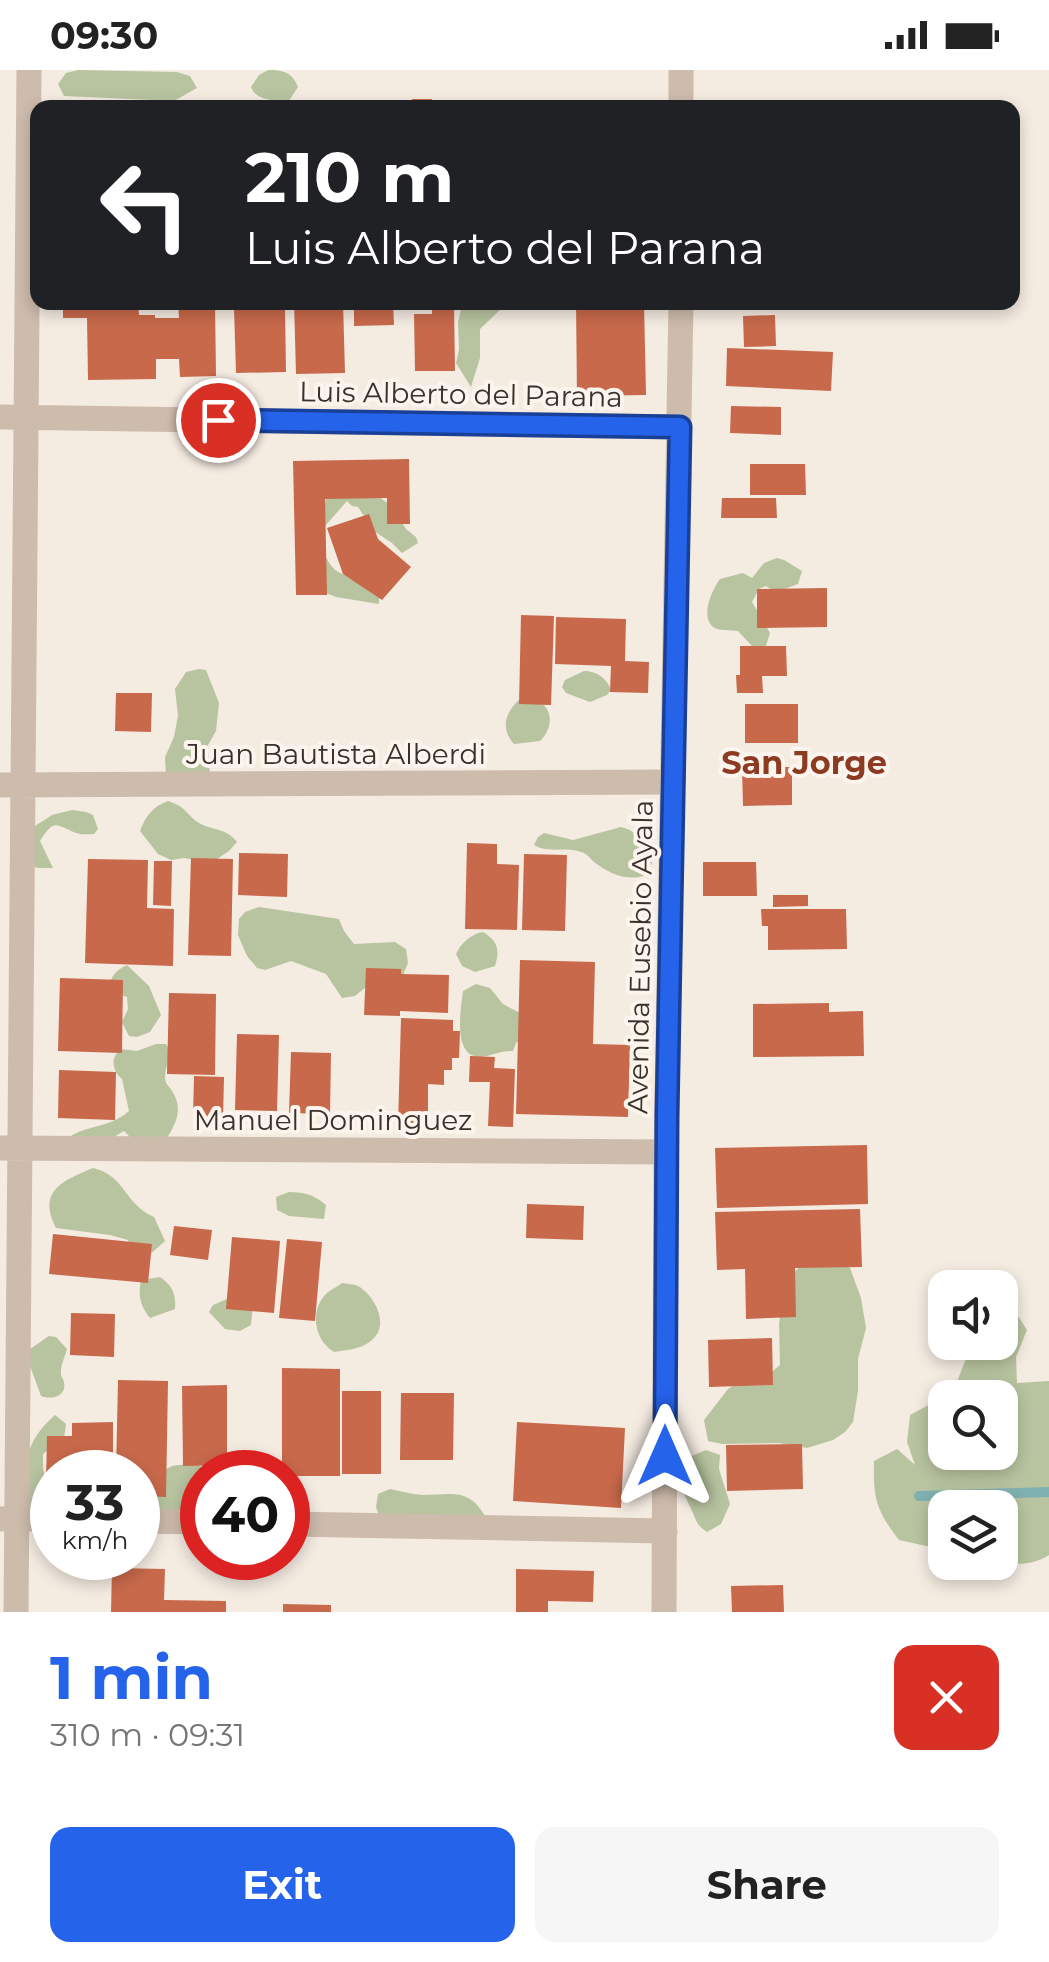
<!DOCTYPE html>
<meta charset="utf-8">
<style>
:root{--surface:#fff;--page:#f6f6f6;--text:#222;--muted:#767676;--accent:#2563eb}
body{margin:0;font-family:Montserrat,sans-serif;background:var(--page);color:var(--text);height:100vh;display:flex;flex-direction:column;font-size:38px;white-space:nowrap}
*{box-sizing:border-box;margin:0}
p{font-size:32px;color:var(--muted)}
.icon{flex:none;width:55px;height:55px;fill:none;stroke:currentColor;stroke-width:2;stroke-linecap:round;stroke-linejoin:round}
.map{position:relative;height:1542px;overflow:hidden}
.drawer{display:flex;flex-direction:column;background:var(--surface);flex:1}
.drawer>*{flex:none}
.hud{position:absolute;left:30px;top:30px;width:990px;height:210px;border-radius:20px;box-shadow:0 5px 15px #0003;background:#202124;color:#fff;overflow:hidden}
.controls{position:absolute;left:928px;top:1200px;display:grid;gap:20px}
.controls a{display:grid;place-items:center;width:90px;height:90px;border-radius:20px;background:var(--surface);box-shadow:0 5px 15px #0003;font-size:50px}
.speed{position:absolute;left:30px;top:1380px;display:flex;gap:20px;font-size:50px;font-weight:700;text-align:center}
.speed>*{display:grid;place-content:center;width:130px;height:130px;border-radius:50%;background:var(--surface);box-shadow:0 5px 15px #0003;line-height:1}
.speed small{font-size:25px;font-weight:400}
.speed .limit{border:15px solid #d22;background:#fff;color:#111}
.pin{position:absolute;display:grid;place-items:center;width:85px;height:85px;color:#fff;margin:-42px;border:5px solid #fff;border-radius:50%;box-shadow:0 2px 10px #0007}
.me{position:absolute;width:110px;margin:-55px;rotate:0deg;stroke-linejoin:round;filter:drop-shadow(0 0 8px #0008)}
.turn{display:flex;align-items:center;gap:35px;height:210px;padding:0 50px;font-size:45px}
.turn .icon{width:130px;height:130px;stroke-width:2.5}
.turn b{display:block;font-size:70px;line-height:85px}
.round{display:grid;place-items:center;flex:none;width:105px;height:105px;border-radius:20px;background:var(--page)}
.headline{display:flex;align-items:center;justify-content:space-between;height:170px;padding:0 50px}
h1{font-size:60px;font-weight:700;line-height:75px;color:var(--accent)}
.action{display:flex;gap:20px;margin-top:auto;padding:20px 50px}
.action a{flex:1;height:115px;border-radius:20px;background:var(--accent);color:#fff;font-size:40px;font-weight:700;line-height:115px;text-align:center}
.action a+a{background:var(--page);color:var(--text)}
.status{display:flex;justify-content:space-between;align-items:center;height:70px;padding:0 50px;background:var(--surface);direction:ltr}
.status svg{height:28px;fill:currentColor}
.map>svg:first-child{display:block}
</style>
<div class="status"><b>09:30</b><svg viewBox="0 0 49 12"><path d="M0 12V9h3v3zM5 12V6h3v6zM10 12V3h3v9zM15 12V0h3v12zM26 1h20v11H26zM47 4h2v5h-2z"/></svg></div>
<div class="map">
<svg width="1049" height="1542" viewBox="0 0 1049 1542">
<rect width="100%" height="100%" fill="#f4ebe1"/>
<path fill="#b8c4a0" fill-rule="evenodd" d="M 78,0 L 177,2 L 190,6 L 197,18 L 174,31 L 64,26 L 58,14 L 66,3 Z
M 268,0 C 283,0 292,2 298,17 L 285,37 C 274,26 257,33 251,17 L 259,5 Z
M 463,232 L 498,233 L 500,240 L 480,259 L 480,288 L 471,317 L 456,293 L 459,279 L 458,252 Z
M 329,427 L 379,427 L 390,435 L 406,459 L 416,467 L 418,473 L 402,483 L 392,473 L 374,461 L 358,437 L 352,436 L 347,431 L 325,456 L 324,431 Z
M 325,485 C 336,510 349,502 366,514 C 371,518 375,523 379,527 L 379,534 L 336,527 L 323,522 Z
M 777,488 L 784,490 L 802,501 L 798,514 C 786,518 776,524 766,516 L 759,519 L 752,532 L 770,563 L 766,576 L 752,576 L 738,561 C 731,560 718,561 713,557 C 700,546 712,520 720,509 L 743,503 L 752,508 L 764,493 Z
M 199,599 L 206,600 L 219,633 L 216,661 L 208,675 L 210,706 L 166,708 L 165,687 L 174,667 L 178,646 L 175,619 L 186,602 Z
M 584,601 C 596,601 607,608 611,620 L 607,625 L 590,632 L 566,623 L 562,617 L 565,610 Z
M 522,627 C 528,629 535,629 540,632 C 555,642 551,661 540,671 L 514,674 C 499,657 506,641 522,627 Z
M 168,731 C 188,737 186,746 201,754 C 215,761 226,758 237,772 L 229,781 L 217,789 L 203,791 L 184,788 L 171,790 L 158,784 L 140,761 C 146,746 152,737 168,731 Z
M 72,740 L 86,742 L 93,745 L 98,759 L 94,764 C 89,764 81,765 76,763 C 55,755 55,748 40,771 L 53,798 L 37,798 L 31,795 L 35,756 L 52,745 Z
M 621,757 C 638,761 649,776 652,793 L 646,805 C 627,812 610,804 594,792 C 589,788 588,784 581,782 C 565,776 549,784 534,775 L 538,767 L 544,763 L 573,770 Z
M 259,837 L 339,849 L 344,861 L 354,874 L 395,872 L 406,879 L 408,893 L 403,905 L 366,917 L 355,926 L 342,928 L 326,904 L 291,891 L 265,900 L 257,898 L 247,886 L 238,865 L 239,849 L 245,842 Z
M 483,862 C 498,871 500,880 495,896 L 475,902 L 462,896 L 456,884 C 461,873 471,864 483,862 Z
M 127,895 L 149,916 L 161,945 L 150,962 L 137,967 L 129,966 L 122,952 L 128,939 L 127,927 L 110,921 C 109,907 115,901 127,895 Z
M 476,914 L 490,918 L 503,934 L 522,944 L 521,969 L 516,973 L 513,981 C 501,980 492,986 480,987 C 452,987 461,938 463,921 Z
M 156,974 L 166,974 C 174,987 166,992 165,1006 C 165,1015 168,1014 172,1021 C 183,1038 177,1052 167,1068 L 133,1070 L 124,1061 L 112,1068 L 67,1069 C 83,1055 109,1059 129,1041 L 122,1009 C 112,1001 110,987 121,979 L 137,981 Z
M 93,1098 C 126,1106 123,1133 154,1147 L 165,1171 L 146,1188 L 133,1183 L 128,1170 L 110,1165 L 56,1158 C 37,1121 62,1111 93,1098 Z
M 289,1122 C 305,1122 314,1125 326,1135 L 324,1149 L 289,1146 L 277,1140 L 276,1127 Z
M 846,1187 L 861,1228 L 866,1258 L 858,1289 L 858,1321 L 853,1352 L 845,1362 L 833,1370 L 807,1378 L 779,1373 L 722,1374 L 708,1371 L 704,1350 L 728,1319 L 740,1312 L 768,1305 L 780,1295 L 779,1254 L 781,1240 L 794,1202 L 805,1193 Z
M 160,1207 C 173,1216 176,1224 175,1239 L 150,1248 C 140,1235 138,1226 141,1210 Z
M 342,1213 C 347,1214 353,1214 358,1216 C 375,1226 390,1255 372,1270 C 362,1279 347,1280 334,1282 C 314,1270 309,1240 327,1223 C 332,1219 337,1217 342,1213 Z
M 227,1229 L 234,1229 L 253,1235 L 251,1255 L 240,1261 L 225,1259 L 209,1242 L 213,1235 Z
M 1000,1236 L 1012,1236 L 1027,1260 L 1016,1287 L 1017,1313 L 1049,1311 L 1049,1485 C 1034,1495 1017,1495 1000,1492 L 1000,1438 L 945,1438 L 945,1480 L 899,1470 C 876,1440 873,1428 874,1391 L 897,1379 L 915,1395 L 907,1372 L 910,1345 L 953,1322 L 972,1273 L 1000,1272 ZM 945,1328 L 1000,1328 L 1000,1382 L 945,1382 Z
M 49,1266 L 56,1267 L 67,1279 C 65,1287 60,1296 61,1304 C 61,1307 64,1310 64,1312 C 67,1327 51,1330 41,1326 L 29,1293 L 30,1279 Z
M 55,1345 L 66,1354 L 64,1368 L 43,1384 L 43,1399 L 49,1425 L 52,1427 L 52,1454 L 31,1439 L 22,1428 C 27,1389 24,1373 55,1345 Z
M 706,1380 L 720,1385 L 719,1399 L 730,1434 L 721,1454 L 707,1462 C 698,1456 697,1453 693,1443 C 683,1422 676,1412 687,1388 Z
M 193,1394 L 200,1396 L 209,1402 L 202,1402 L 202,1459 L 145,1443 C 146,1432 159,1405 168,1398 C 174,1394 185,1395 193,1394 Z
M 390,1419 C 401,1421 411,1424 422,1425 C 451,1425 468,1417 485,1446 L 381,1451 L 376,1437 L 378,1424 Z"/>
<g fill="none" stroke-linecap="round" stroke-linejoin="round">
<path stroke="#7fb0b2" stroke-width="10" d="M 919,1426 L 1049,1422"/>
</g>
<path fill="#c8694b" d="M 412,29 L 432,29 L 432,38 L 412,38 Z
M 168,31 L 168,38 L 65,38 L 65,32 Z
M 63,232 L 138,232 L 139,245 L 155,245 L 155,248 L 179,248 L 178,232 L 215,232 L 216,306 L 180,307 L 179,289 L 156,289 L 156,309 L 88,310 L 87,248 L 63,248 Z
M 294,232 L 343,232 L 345,303 L 296,304 Z
M 354,232 L 393,232 L 394,255 L 354,256 Z
M 454,232 L 455,301 L 415,301 L 414,244 L 432,244 L 432,233 Z
M 576,232 L 644,232 L 646,325 L 577,326 Z
M 285,237 L 286,302 L 236,303 L 234,238 Z
M 775,245 L 776,276 L 744,277 L 743,246 Z
M 727,278 L 833,282 L 831,321 L 726,316 Z
M 731,336 L 781,337 L 781,365 L 730,363 Z
M 409,389 L 410,454 L 387,454 L 387,428 L 325,429 L 327,525 L 296,525 L 293,391 Z
M 750,394 L 805,394 L 806,425 L 750,425 Z
M 722,428 L 776,428 L 777,448 L 721,448 Z
M 369,444 L 378,469 L 411,497 L 382,530 L 343,504 L 327,458 Z
M 827,518 L 827,557 L 757,558 L 757,519 Z
M 521,545 L 554,546 L 551,635 L 519,634 Z
M 556,547 L 626,549 L 625,591 L 649,592 L 648,623 L 610,622 L 611,596 L 555,594 Z
M 740,576 L 786,576 L 787,606 L 762,606 L 763,623 L 737,623 L 736,605 L 740,605 Z
M 116,623 L 152,623 L 151,662 L 115,661 Z
M 745,634 L 798,634 L 798,673 L 745,673 Z
M 742,697 L 792,697 L 792,735 L 743,736 Z
M 467,773 L 497,774 L 497,794 L 519,795 L 517,860 L 465,859 Z
M 239,783 L 288,784 L 287,827 L 238,825 Z
M 524,784 L 567,785 L 565,861 L 522,860 Z
M 191,788 L 233,789 L 231,886 L 188,885 Z
M 88,789 L 148,790 L 147,838 L 174,839 L 173,896 L 85,893 Z
M 154,791 L 172,791 L 171,836 L 153,835 Z
M 703,792 L 756,792 L 757,826 L 703,826 Z
M 773,825 L 808,825 L 808,836 L 773,837 Z
M 761,839 L 846,839 L 847,879 L 768,880 L 768,856 L 762,856 Z
M 520,890 L 595,892 L 593,974 L 630,975 L 628,1047 L 516,1044 Z
M 366,898 L 401,899 L 401,904 L 449,905 L 448,943 L 400,941 L 400,946 L 364,945 Z
M 60,908 L 123,910 L 122,983 L 58,981 Z
M 169,923 L 216,924 L 215,1005 L 167,1004 Z
M 829,933 L 829,942 L 863,941 L 864,986 L 753,987 L 753,934 Z
M 401,948 L 453,950 L 453,961 L 460,961 L 459,988 L 452,988 L 452,1000 L 444,1000 L 444,1015 L 428,1014 L 428,1055 L 398,1055 Z
M 237,964 L 279,965 L 277,1041 L 235,1040 Z
M 291,982 L 331,983 L 330,1044 L 289,1043 Z
M 470,986 L 495,987 L 494,998 L 515,999 L 513,1057 L 488,1056 L 490,1012 L 469,1012 Z
M 59,1000 L 116,1002 L 115,1050 L 58,1048 Z
M 194,1006 L 224,1007 L 223,1049 L 193,1048 Z
M 867,1075 L 868,1134 L 717,1138 L 715,1078 Z
M 527,1134 L 584,1136 L 583,1170 L 526,1168 Z
M 860,1139 L 862,1197 L 795,1198 L 796,1247 L 746,1249 L 745,1199 L 717,1200 L 715,1142 Z
M 174,1156 L 212,1160 L 208,1190 L 170,1185 Z
M 53,1164 L 152,1174 L 148,1213 L 49,1204 Z
M 232,1167 L 280,1171 L 274,1243 L 226,1239 Z
M 287,1169 L 322,1172 L 315,1251 L 279,1248 Z
M 71,1243 L 115,1244 L 114,1287 L 70,1285 Z
M 772,1268 L 773,1315 L 709,1317 L 708,1270 Z
M 282,1298 L 340,1299 L 340,1406 L 288,1406 L 288,1402 L 282,1402 Z
M 118,1310 L 168,1311 L 166,1427 L 138,1426 L 138,1402 L 116,1402 Z
M 227,1315 L 227,1395 L 183,1396 L 182,1316 Z
M 342,1321 L 381,1321 L 381,1404 L 342,1404 Z
M 401,1323 L 454,1323 L 453,1390 L 400,1390 Z
M 113,1352 L 113,1383 L 105,1383 L 106,1402 L 52,1402 L 52,1422 L 46,1414 L 47,1366 L 72,1366 L 72,1353 Z
M 517,1352 L 625,1358 L 621,1438 L 513,1431 Z
M 802,1374 L 803,1419 L 727,1421 L 726,1375 Z
M 112,1498 L 165,1499 L 164,1530 L 226,1531 L 226,1542 L 111,1542 Z
M 516,1499 L 594,1501 L 593,1532 L 548,1531 L 548,1542 L 516,1542 Z
M 783,1515 L 784,1542 L 732,1542 L 731,1516 Z
M 283,1534 L 331,1535 L 331,1542 L 283,1542 Z"/>
<g fill="none" stroke-linecap="round" stroke-linejoin="round">
<path stroke="#cdbbac" stroke-width="25" d="M 0,347 L 680,357
M 0,715 L 673,712
M 0,1078 L 666,1082
M 0,1449 L 52,1449
M 138,1451 L 202,1452
M 288,1454 L 665,1461
M 16,1542 L 29,0"/>
<path stroke="#cdbbac" stroke-width="25" d="M 681,38 L 681,0
M 664,1542 L 666,1082 L 681,232"/>
</g>
<g fill="none" stroke-linecap="round" stroke-linejoin="round">
<g stroke="#184099" stroke-width="25">
<path id="route" d="M 218,350 L 680,357 L 667,1045 L 665,1386"/>
</g>
<use href="#route" stroke="#2563eb" stroke-width="18"/>
</g>
<g text-anchor="middle" dominant-baseline="central" stroke-width="8" stroke-linejoin="round" paint-order="stroke">
<g font-size="28" fill="#3b302b" stroke="#fbf5ee">
<text transform="translate(461 324) rotate(1)">Luis Alberto del Parana</text>
<text x="336" y="684">Juan Bautista Alberdi</text>
<text transform="translate(640 887) rotate(-89)">Avenida Eusebio Ayala</text>
<text x="333" y="1050">Manuel Dominguez</text>
</g>
<g font-size="32" font-weight="bold" fill="#8c3b22" stroke="#fbf5ee">
<text x="804" y="692">San Jorge</text>
</g>
</g>
</svg>
<div class="controls">
<a><svg class="icon" aria-label="sound" viewBox="0 0 24 24"><path d="M4 9h4l5-4v14l-5-4H4zM17 9q2 3 0 6"/></svg></a>
<a><svg class="icon" aria-label="search" viewBox="0 0 24 24"><circle cx="10" cy="10" r="6"/><path d="M15 15l6 6"/></svg></a>
<a><svg class="icon" aria-label="layers" viewBox="0 0 24 24"><path d="M12 4l9 5-9 5-9-5zM3 14l9 5 9-5"/></svg></a>
</div>
<div class="speed"><div>33<small>km/h</small></div><div class="limit">40</div></div>
<div class="pin" style="left:218px;top:350px;background:#d93025"><svg class="icon" aria-label="arrive" viewBox="0 0 24 24"><path d="M6 21V4h12l-3 4 3 4H6"/></svg></div>
<svg class="me" style="left:665px;top:1386px" viewBox="-20 -20 40 40"><path d="M0-17L14 15 0 8-14 15z" fill="#2563eb" stroke="#fff" stroke-width="4"/></svg>
<div class="hud">
<div class="turn"><svg class="icon" aria-label="left" viewBox="0 0 24 24"><path d="M17 20v-9H6M10 6l-5 5 5 5"/></svg><div><b>210 m</b>Luis Alberto del Parana</div></div>
</div>
</div>
<section class="drawer">
<div class="headline"><div><h1>1 min</h1><p>310 m · 09:31</p></div><a class="round" style="background:#d93025;color:#fff"><svg class="icon" aria-label="close" viewBox="0 0 24 24"><path d="M6 6l12 12M18 6L6 18"/></svg></a></div>
<div class="action"><a>Exit</a><a>Share</a></div>
</section>
